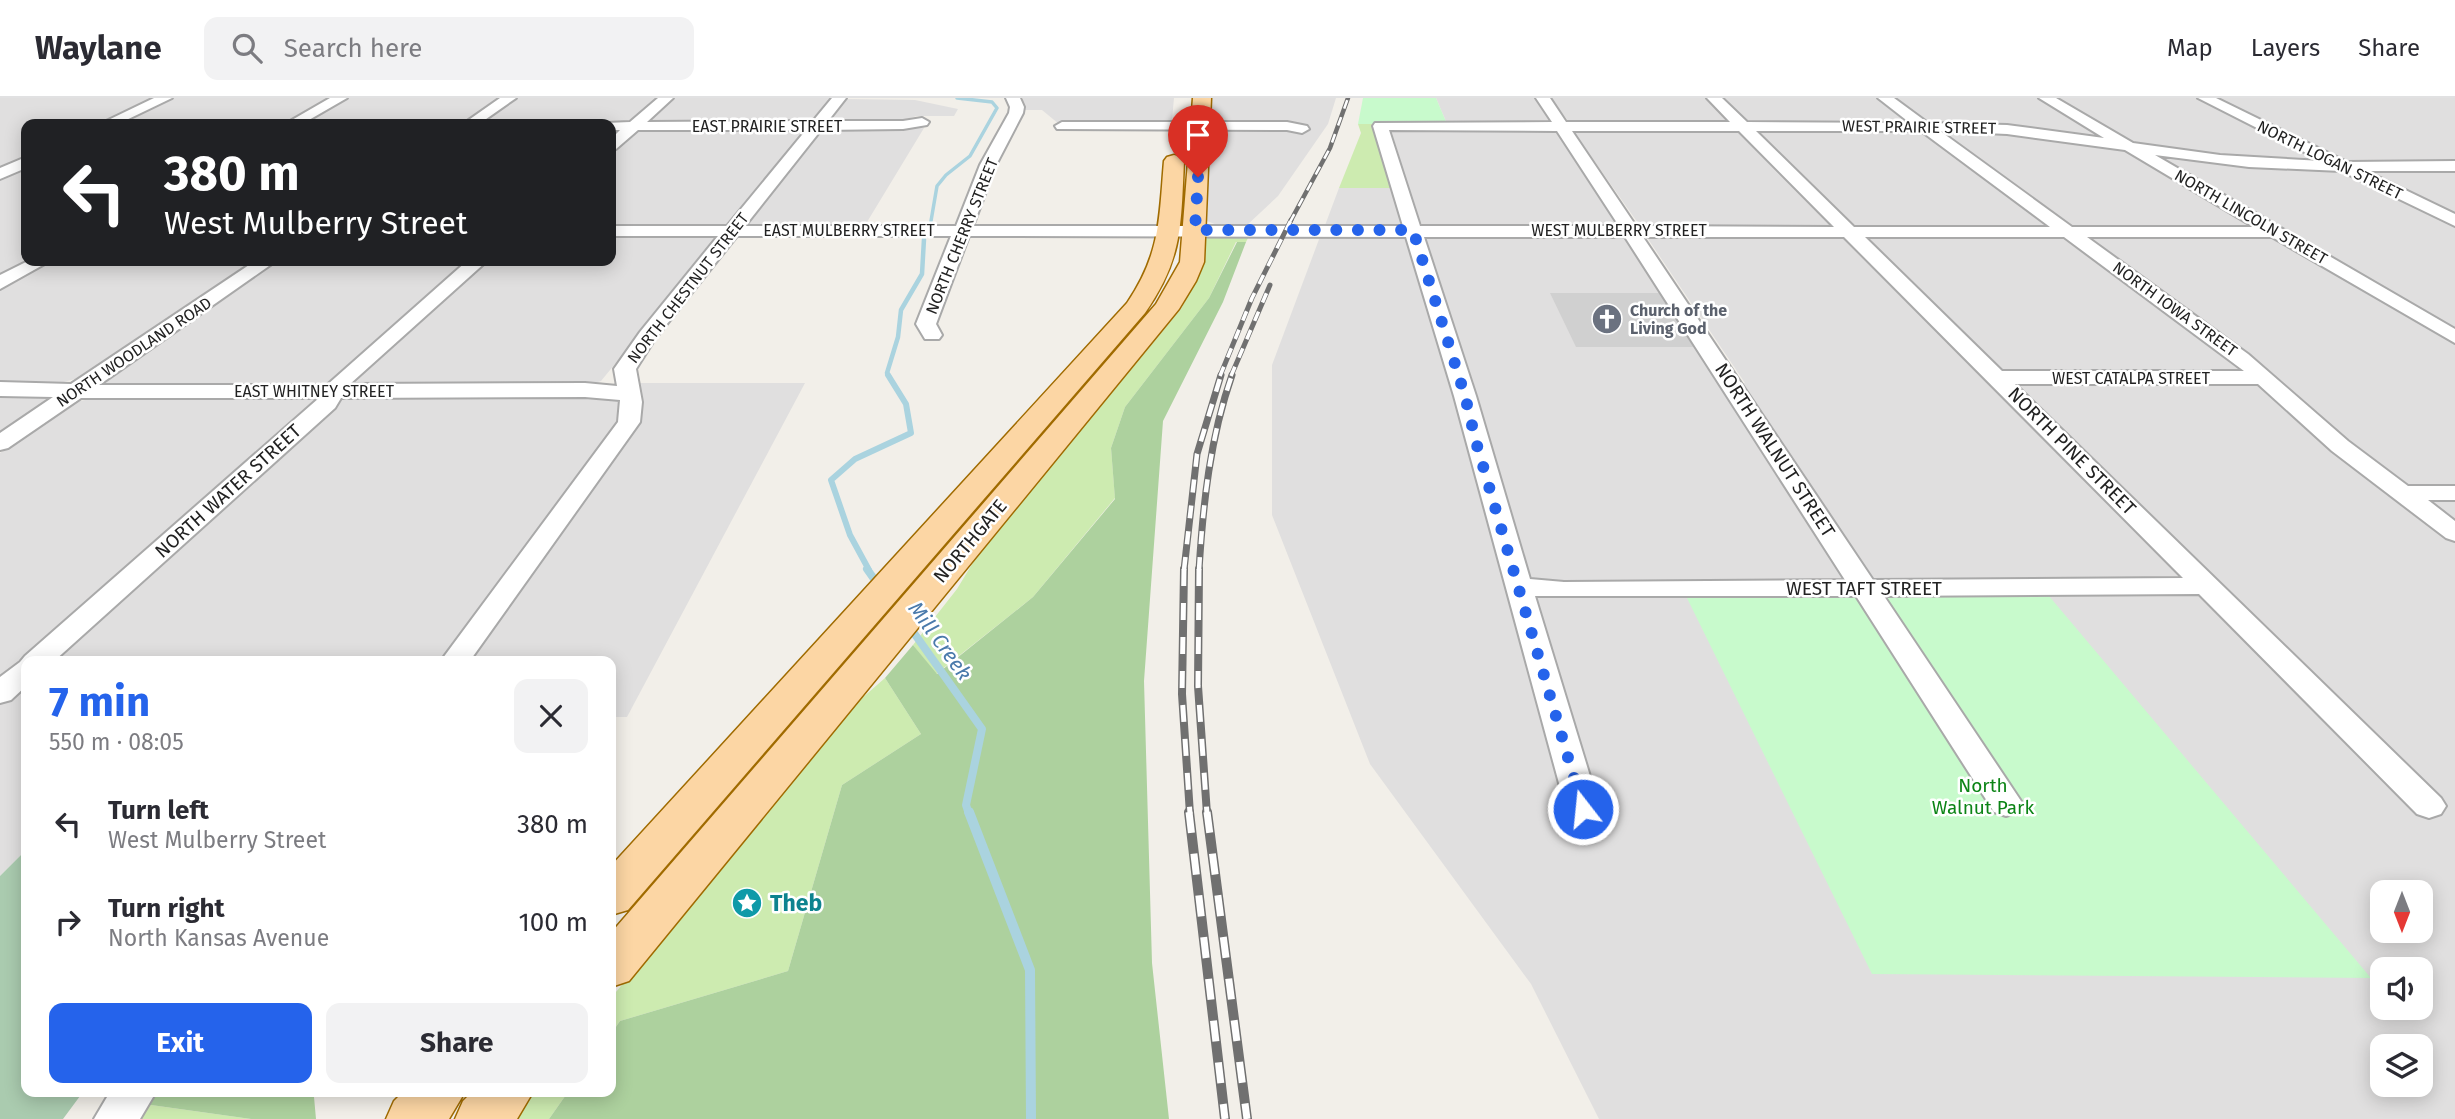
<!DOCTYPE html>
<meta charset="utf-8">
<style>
:root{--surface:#fff;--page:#f2f2f3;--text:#2b2b33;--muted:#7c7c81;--line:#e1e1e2;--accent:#2563eb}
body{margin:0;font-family:"Fira Sans",sans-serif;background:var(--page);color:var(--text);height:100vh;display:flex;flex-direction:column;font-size:26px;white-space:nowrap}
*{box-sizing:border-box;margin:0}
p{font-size:23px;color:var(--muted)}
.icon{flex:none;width:38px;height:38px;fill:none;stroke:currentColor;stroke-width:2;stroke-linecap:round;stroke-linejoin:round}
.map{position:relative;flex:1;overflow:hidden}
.drawer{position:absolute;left:21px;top:558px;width:595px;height:441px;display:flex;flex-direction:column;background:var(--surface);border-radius:14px;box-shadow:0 4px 18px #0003}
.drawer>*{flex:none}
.top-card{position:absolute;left:21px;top:21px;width:595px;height:147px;border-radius:14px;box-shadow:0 4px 18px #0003;background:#202124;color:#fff;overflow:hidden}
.needle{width:46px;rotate:180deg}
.buttons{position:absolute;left:2370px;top:782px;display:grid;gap:14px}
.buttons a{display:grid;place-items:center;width:63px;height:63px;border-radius:14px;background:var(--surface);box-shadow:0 4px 18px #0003;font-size:35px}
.pin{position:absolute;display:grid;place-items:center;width:60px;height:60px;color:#fff;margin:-72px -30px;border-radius:50% 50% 50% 0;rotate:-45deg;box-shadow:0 0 7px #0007}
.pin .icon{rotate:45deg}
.me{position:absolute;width:77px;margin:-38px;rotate:344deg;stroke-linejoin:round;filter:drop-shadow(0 0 5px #0008)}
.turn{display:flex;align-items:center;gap:24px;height:147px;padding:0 28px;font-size:32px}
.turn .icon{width:91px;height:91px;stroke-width:2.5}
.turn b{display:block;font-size:49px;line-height:60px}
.round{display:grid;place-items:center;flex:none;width:74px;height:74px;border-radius:14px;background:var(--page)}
.head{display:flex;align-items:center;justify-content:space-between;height:119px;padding:0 28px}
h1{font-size:42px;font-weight:700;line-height:52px;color:var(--accent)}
.cta{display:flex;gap:14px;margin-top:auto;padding:14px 28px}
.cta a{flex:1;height:80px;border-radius:14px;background:var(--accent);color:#fff;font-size:28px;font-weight:700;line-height:80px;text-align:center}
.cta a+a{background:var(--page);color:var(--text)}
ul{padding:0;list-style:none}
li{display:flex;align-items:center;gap:21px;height:98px;padding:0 28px}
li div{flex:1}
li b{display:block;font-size:26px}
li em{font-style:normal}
header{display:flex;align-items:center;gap:42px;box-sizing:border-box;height:98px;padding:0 35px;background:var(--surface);border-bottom:2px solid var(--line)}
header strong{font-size:33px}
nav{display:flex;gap:38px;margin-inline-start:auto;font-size:24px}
.search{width:490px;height:63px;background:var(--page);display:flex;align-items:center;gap:18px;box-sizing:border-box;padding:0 24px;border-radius:14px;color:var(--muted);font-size:26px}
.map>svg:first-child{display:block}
</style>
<header>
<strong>Waylane</strong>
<div class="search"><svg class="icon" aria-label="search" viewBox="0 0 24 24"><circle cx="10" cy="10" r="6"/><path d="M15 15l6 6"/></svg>Search here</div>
<nav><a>Map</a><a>Layers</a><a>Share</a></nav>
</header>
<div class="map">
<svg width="2455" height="1021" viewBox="0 0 2455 1021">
<rect width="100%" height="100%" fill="#f2efe9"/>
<path fill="#e0dfdf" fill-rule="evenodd" d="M 0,0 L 504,0 L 464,26 L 26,26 L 26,163 L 260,163 L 90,277 L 60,285 L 0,286 Z
M 517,0 L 833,0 L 814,22 L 803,25 L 483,24 Z
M 1023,0 L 1174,0 L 1172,22 L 1169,24 L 1059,26 L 1042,12 L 1021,12 Z
M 1211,0 L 1336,0 L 1328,26 L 1278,98 L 1246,128 L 1220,128 L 1207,123 Z
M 1436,0 L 1538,0 L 1552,24 L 1447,26 Z
M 1550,0 L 1709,0 L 1731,25 L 1569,24 Z
M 1721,0 L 1880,0 L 1911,25 L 1749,25 Z
M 1894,0 L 2455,0 L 2455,1021 L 1599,1021 L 1531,886 L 1370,666 L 1272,417 L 1272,267 L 1321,136 L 1406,139 L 1455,287 L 1474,286 L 1425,142 L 1427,138 L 1624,137 L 1725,286 L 1745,285 L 1646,138 L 1843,137 L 1996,285 L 2030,279 L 2276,279 L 2241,251 ZM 2382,794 L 2420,794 L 2420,833 L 2382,833 ZM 2382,872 L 2420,872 L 2420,910 L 2382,910 ZM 2382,948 L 2420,948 L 2420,987 L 2382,987 Z
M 846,1 L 915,2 L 958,11 L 954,18 L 917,18 L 891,25 L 830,24 L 829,22 Z
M 832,30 L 924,30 L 864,129 L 748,128 L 747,125 L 820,33 Z
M 647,31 L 804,31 L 805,32 L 728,128 L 611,130 L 611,54 L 632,35 Z
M 1391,32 L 1558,32 L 1621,128 L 1424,128 L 1419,123 Z
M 1739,32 L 1834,129 L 1640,128 L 1574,34 Z
M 1756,32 L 1923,33 L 2051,128 L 1857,128 L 1848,123 Z
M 1339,90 L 1393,90 L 1404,126 L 1401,129 L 1324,130 Z
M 611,136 L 717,138 L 715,144 L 601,283 L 585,288 L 354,289 L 349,286 L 488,163 L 611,163 Z
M 1869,137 L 2058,137 L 2068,140 L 2246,273 L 2006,275 L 1998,270 L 1867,142 Z
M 278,163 L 470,163 L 337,279 L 326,286 L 101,288 L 107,280 Z
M 636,285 L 805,285 L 627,619 L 611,619 L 611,564 L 26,564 L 26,752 L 0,778 L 0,355 L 75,304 L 100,299 L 607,301 Z
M 0,297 L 53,298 L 54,301 L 0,338 Z"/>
<path fill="#d0d0d0" d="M 1550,195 L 1665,195 L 1700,249 L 1576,249 Z"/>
<path fill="#cdebb0" d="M 1358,26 L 1374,26 L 1393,90 L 1339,90 L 1361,35 Z
M 1250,136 L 1246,144 L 1236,144 L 1209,200 L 1125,309 L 1111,350 L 1115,400 L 1033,499 L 936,576 L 913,547 L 957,491 L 977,458 L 1181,211 C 1194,187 1203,167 1206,141 L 1213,137 Z
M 885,580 L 921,636 L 842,687 L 788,873 L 620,923 L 611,936 L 611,900 L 853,608 Z
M 533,994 L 568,994 L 549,1021 L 510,1021 Z
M 144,1006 L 251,1021 L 133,1021 Z"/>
<path fill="#add19e" d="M 1237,144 L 1246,144 L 1223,204 L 1163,323 L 1144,583 L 1152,865 L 1169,1021 L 549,1021 L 568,994 L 611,994 L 611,936 L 620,923 L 788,873 L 842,687 L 921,636 L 885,580 L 913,547 L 937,576 L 1033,499 L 1115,401 L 1111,350 L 1125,309 L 1209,200 Z
M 153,994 L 321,994 L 314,999 L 316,1021 L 251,1021 L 144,1006 Z"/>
<path fill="#aacbaf" d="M 26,752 L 26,994 L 83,994 L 63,1021 L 0,1021 L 0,778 Z"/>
<path fill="#c8facc" d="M 1363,0 L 1436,0 L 1447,26 L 1358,26 Z
M 1686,498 L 2049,498 L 2371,880 L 1872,876 Z"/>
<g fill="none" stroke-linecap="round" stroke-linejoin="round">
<path stroke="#aad3df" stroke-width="3.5" d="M 931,123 L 937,88 L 946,77 L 970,58 L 997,10 L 992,4 L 957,0"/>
<path stroke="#aad3df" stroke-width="4.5" d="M 889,278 L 887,275 L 898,239 L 901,212 L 922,176 L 924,141"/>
<path stroke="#aad3df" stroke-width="6" d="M 869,472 L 850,437 L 831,382 L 855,361 L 911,335 L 906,306 L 888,277"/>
<path stroke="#aad3df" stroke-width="8" d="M 867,471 L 879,488
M 909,528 L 982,631 L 966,707 L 969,716"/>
<path stroke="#aad3df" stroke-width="10" d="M 969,714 L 1030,872 L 1031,1021"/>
<g stroke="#a9a9a9" stroke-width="4">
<path id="minor" d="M 154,0 L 172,0 L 118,26 L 100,26 Z
M 330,0 L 347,0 L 302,26 L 285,26 Z
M 500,0 L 516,0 L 479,26 L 463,26 Z
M 658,0 L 673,0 L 647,24 L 813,23 L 832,0 L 846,0 L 828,23 L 903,23 L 922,20 L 929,24 L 927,27 L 903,31 L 821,32 L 745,128 L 956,128 L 980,67 L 1009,15 L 1010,9 L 1006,0 L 1020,0 L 1024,9 L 1023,15 L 996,67 L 973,128 L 1403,128 L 1373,28 L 1375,25 L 1552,24 L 1536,0 L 1550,0 L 1566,24 L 1730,24 L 1707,0 L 1722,0 L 1747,24 L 1910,25 L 1878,0 L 1894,0 L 1928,25 L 2007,27 L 2104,40 L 2039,0 L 2056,0 L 2133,45 L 2220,57 L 2322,63 L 2198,0 L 2216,0 L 2347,64 L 2455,63 L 2455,73 L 2366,73 L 2455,116 L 2455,128 L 2341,73 L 2249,69 L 2155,57 L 2455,231 L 2455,245 L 2272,139 L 2087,139 L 2248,256 L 2348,343 L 2408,388 L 2455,388 L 2455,402 L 2428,402 L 2455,423 L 2455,443 L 2446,440 L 2332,353 L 2258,286 L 2015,286 L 2441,700 L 2446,708 L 2441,716 L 2429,720 L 2417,716 L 2199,496 L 1884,498 L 2023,706 L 2018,714 L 2006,718 L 1994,714 L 1856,498 L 1535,498 L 1600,711 L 1595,719 L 1583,723 L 1571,719 L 1566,711 L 1454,298 L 1406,139 L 969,138 L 936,226 L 942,237 L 939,241 L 925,241 L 916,226 L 951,138 L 737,138 L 655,241 L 636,271 L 642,304 L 640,324 L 469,564 L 440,564 L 618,324 L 620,302 L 585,299 L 341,300 L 335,310 L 53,564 L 26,564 L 26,588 L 11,602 L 0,605 L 0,579 L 20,564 L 25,558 L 319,300 L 81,300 L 8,350 L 0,352 L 0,335 L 53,299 L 0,298 L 0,284 L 71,286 L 255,163 L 276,163 L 99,287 L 327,287 L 467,163 L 487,163 L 350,286 L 585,285 L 617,288 L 614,271 L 640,234 L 718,138 L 611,138 L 611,128 L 727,128 L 806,32 L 638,32 L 616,51 L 611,52 L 611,41 L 620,32 L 611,32 L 611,26 L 606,25 L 630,24 ZM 1389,32 L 1557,33 L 1619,128 L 1420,128 ZM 1572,33 L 1739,33 L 1834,129 L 1636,128 ZM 1756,33 L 1921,33 L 2050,129 L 1854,129 ZM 1940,33 L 2007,36 L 2125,52 L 2254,129 L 2072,129 ZM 1424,139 L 1625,139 L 1845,482 L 1564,484 L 1530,481 L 1476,298 ZM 1643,139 L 1844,139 L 2183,480 L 1873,482 ZM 1865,139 L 2064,139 L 2244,273 L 2002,273 Z
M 1062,24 L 1287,24 L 1307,28 L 1309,31 L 1302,35 L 1287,32 L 1057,31 L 1055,28 Z
M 26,59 L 26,70 L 0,81 L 0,70 Z
M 28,163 L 50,163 L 0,191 L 0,177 Z
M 110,994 L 156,994 L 140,1021 L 94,1021 Z"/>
</g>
<g stroke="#a06b00" stroke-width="3">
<path id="major" d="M 1193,0 L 1211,0 L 1204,164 L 1196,183 L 1179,211 L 629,883 L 611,889 L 611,835 L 1156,206 L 1180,164 Z
M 1174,57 L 1181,59 L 1184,63 C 1181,127 1183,160 1145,215 L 628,812 L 611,817 L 611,768 L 1127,205 C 1161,155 1159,120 1164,63 L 1167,59 Z
M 403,994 L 465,994 L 449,1021 L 386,1021 L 394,1003 Z
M 472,994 L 533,994 L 517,1021 L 455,1021 L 463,1003 Z"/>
</g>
<use href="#minor" fill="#fff" fill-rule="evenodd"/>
<use href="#major" fill="#fcd6a4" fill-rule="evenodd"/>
<g stroke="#707070" stroke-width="4.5">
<path id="rail-far4" d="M 1290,124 L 1330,50 L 1348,0"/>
</g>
<g stroke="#707070" stroke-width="5">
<path id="rail-far3" d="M 1220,278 L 1252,200 L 1291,122
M 1231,278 L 1270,187"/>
</g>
<g stroke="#707070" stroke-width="7">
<path id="rail-far2" d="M 1184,472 L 1197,356 L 1221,277
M 1199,472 C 1203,406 1210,340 1232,277"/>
</g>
<g stroke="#707070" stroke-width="8">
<path id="rail-far1" d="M 1184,471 L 1182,596 L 1190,716
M 1199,471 L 1198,588 L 1207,716"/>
</g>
<g stroke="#707070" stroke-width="10">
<path id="rail" d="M 1189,714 L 1225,1021
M 1207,714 L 1247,1021"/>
</g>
<use href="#rail-far4" stroke="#fff" stroke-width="2.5" stroke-dasharray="9" stroke-linecap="butt"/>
<use href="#rail-far3" stroke="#fff" stroke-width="3.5" stroke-dasharray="10" stroke-linecap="butt"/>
<use href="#rail-far2" stroke="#fff" stroke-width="4.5" stroke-dasharray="13" stroke-linecap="butt"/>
<use href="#rail-far1" stroke="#fff" stroke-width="5" stroke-dasharray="17" stroke-linecap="butt"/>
<use href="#rail" stroke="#fff" stroke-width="7" stroke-dasharray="21" stroke-linecap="butt"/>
</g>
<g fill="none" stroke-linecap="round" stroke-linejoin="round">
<path stroke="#2563eb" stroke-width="12" stroke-dasharray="0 21.6" d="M 1198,79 L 1195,132 L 1413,132 L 1465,298 L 1476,344 L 1583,711"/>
</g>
<defs>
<g id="church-disc" transform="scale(1.575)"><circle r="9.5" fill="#6b7280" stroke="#fff"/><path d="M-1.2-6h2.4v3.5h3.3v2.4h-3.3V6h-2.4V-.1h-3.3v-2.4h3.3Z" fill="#fff"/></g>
<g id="sight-disc" transform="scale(1.575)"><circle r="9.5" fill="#0f9aa8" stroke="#fff"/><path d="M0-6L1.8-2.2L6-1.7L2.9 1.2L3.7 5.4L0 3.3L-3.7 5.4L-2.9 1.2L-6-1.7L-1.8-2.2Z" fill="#fff"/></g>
</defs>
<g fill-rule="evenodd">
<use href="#church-disc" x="1607" y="221"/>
<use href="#sight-disc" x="747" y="805"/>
</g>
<g text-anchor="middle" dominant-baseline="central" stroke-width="5" stroke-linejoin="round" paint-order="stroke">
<g font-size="16" fill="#222" stroke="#fff">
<text x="767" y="28">EAST PRAIRIE STREET</text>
<text transform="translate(1919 29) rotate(1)">WEST PRAIRIE STREET</text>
<text transform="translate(2330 62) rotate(26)">NORTH LOGAN STREET</text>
<text transform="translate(2251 119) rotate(30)">NORTH LINCOLN STREET</text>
<text x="849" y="132">EAST MULBERRY STREET</text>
<text x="1619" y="132">WEST MULBERRY STREET</text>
<text transform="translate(962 138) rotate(-68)">NORTH CHERRY STREET</text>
<text transform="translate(688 190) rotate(-52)">NORTH CHESTNUT STREET</text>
<text transform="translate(2175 211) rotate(36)">NORTH IOWA STREET</text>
<text transform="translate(134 254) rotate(-34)">NORTH WOODLAND ROAD</text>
<text x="2131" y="280">WEST CATALPA STREET</text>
<text x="314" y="293">EAST WHITNEY STREET</text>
</g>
<g font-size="16" font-weight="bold" fill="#5b616d" stroke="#fff" text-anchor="start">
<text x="1630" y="212">Church of the<tspan x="1630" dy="18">Living God</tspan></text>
</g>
<g font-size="19" fill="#222" stroke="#fff">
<text transform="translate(1775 352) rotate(57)">NORTH WALNUT STREET</text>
<text transform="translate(2072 353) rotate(45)">NORTH PINE STREET</text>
<text transform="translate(228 393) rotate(-42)">NORTH WATER STREET</text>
<text transform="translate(970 443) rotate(-50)">NORTHGATE</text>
<text x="1864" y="490">WEST TAFT STREET</text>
</g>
<g font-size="19" fill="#0c8416" stroke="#fff">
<text x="1983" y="687">North<tspan x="1983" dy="22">Walnut Park</tspan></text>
</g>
<g font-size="21" font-style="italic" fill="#4a7aab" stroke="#fff">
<text transform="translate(940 543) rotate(54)">Mill Creek</text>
</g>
<g font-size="23" font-weight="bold" fill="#0d838f" stroke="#fff" text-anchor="start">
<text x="770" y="805">Theb</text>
</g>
</g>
</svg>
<div class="buttons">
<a><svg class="needle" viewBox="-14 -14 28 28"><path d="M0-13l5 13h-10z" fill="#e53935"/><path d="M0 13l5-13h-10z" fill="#7c7c81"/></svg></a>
<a><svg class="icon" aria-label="sound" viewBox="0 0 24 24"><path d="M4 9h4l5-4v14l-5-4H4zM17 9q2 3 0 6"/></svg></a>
<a><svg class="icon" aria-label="layers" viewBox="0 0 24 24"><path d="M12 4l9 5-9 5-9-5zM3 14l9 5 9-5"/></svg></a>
</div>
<div class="pin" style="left:1198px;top:79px;background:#d93025"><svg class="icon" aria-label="arrive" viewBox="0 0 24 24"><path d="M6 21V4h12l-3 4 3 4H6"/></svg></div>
<svg class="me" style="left:1583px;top:711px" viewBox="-20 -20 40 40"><circle r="17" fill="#2563eb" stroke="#fff" stroke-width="3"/><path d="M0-11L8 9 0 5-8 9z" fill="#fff"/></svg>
<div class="top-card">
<div class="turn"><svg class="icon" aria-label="left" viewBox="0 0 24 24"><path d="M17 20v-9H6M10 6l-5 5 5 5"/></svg><div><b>380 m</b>West Mulberry Street</div></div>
</div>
<section class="drawer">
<div class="head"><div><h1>7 min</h1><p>550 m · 08:05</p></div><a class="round"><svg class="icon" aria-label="close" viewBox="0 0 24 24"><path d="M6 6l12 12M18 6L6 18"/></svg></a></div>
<ul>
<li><svg class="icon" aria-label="left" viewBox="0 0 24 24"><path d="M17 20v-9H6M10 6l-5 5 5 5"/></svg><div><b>Turn left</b><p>West Mulberry Street</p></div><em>380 m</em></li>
<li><svg class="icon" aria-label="right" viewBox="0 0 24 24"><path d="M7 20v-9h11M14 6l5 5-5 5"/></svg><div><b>Turn right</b><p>North Kansas Avenue</p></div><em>100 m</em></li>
</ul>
<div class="cta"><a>Exit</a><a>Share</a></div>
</section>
</div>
